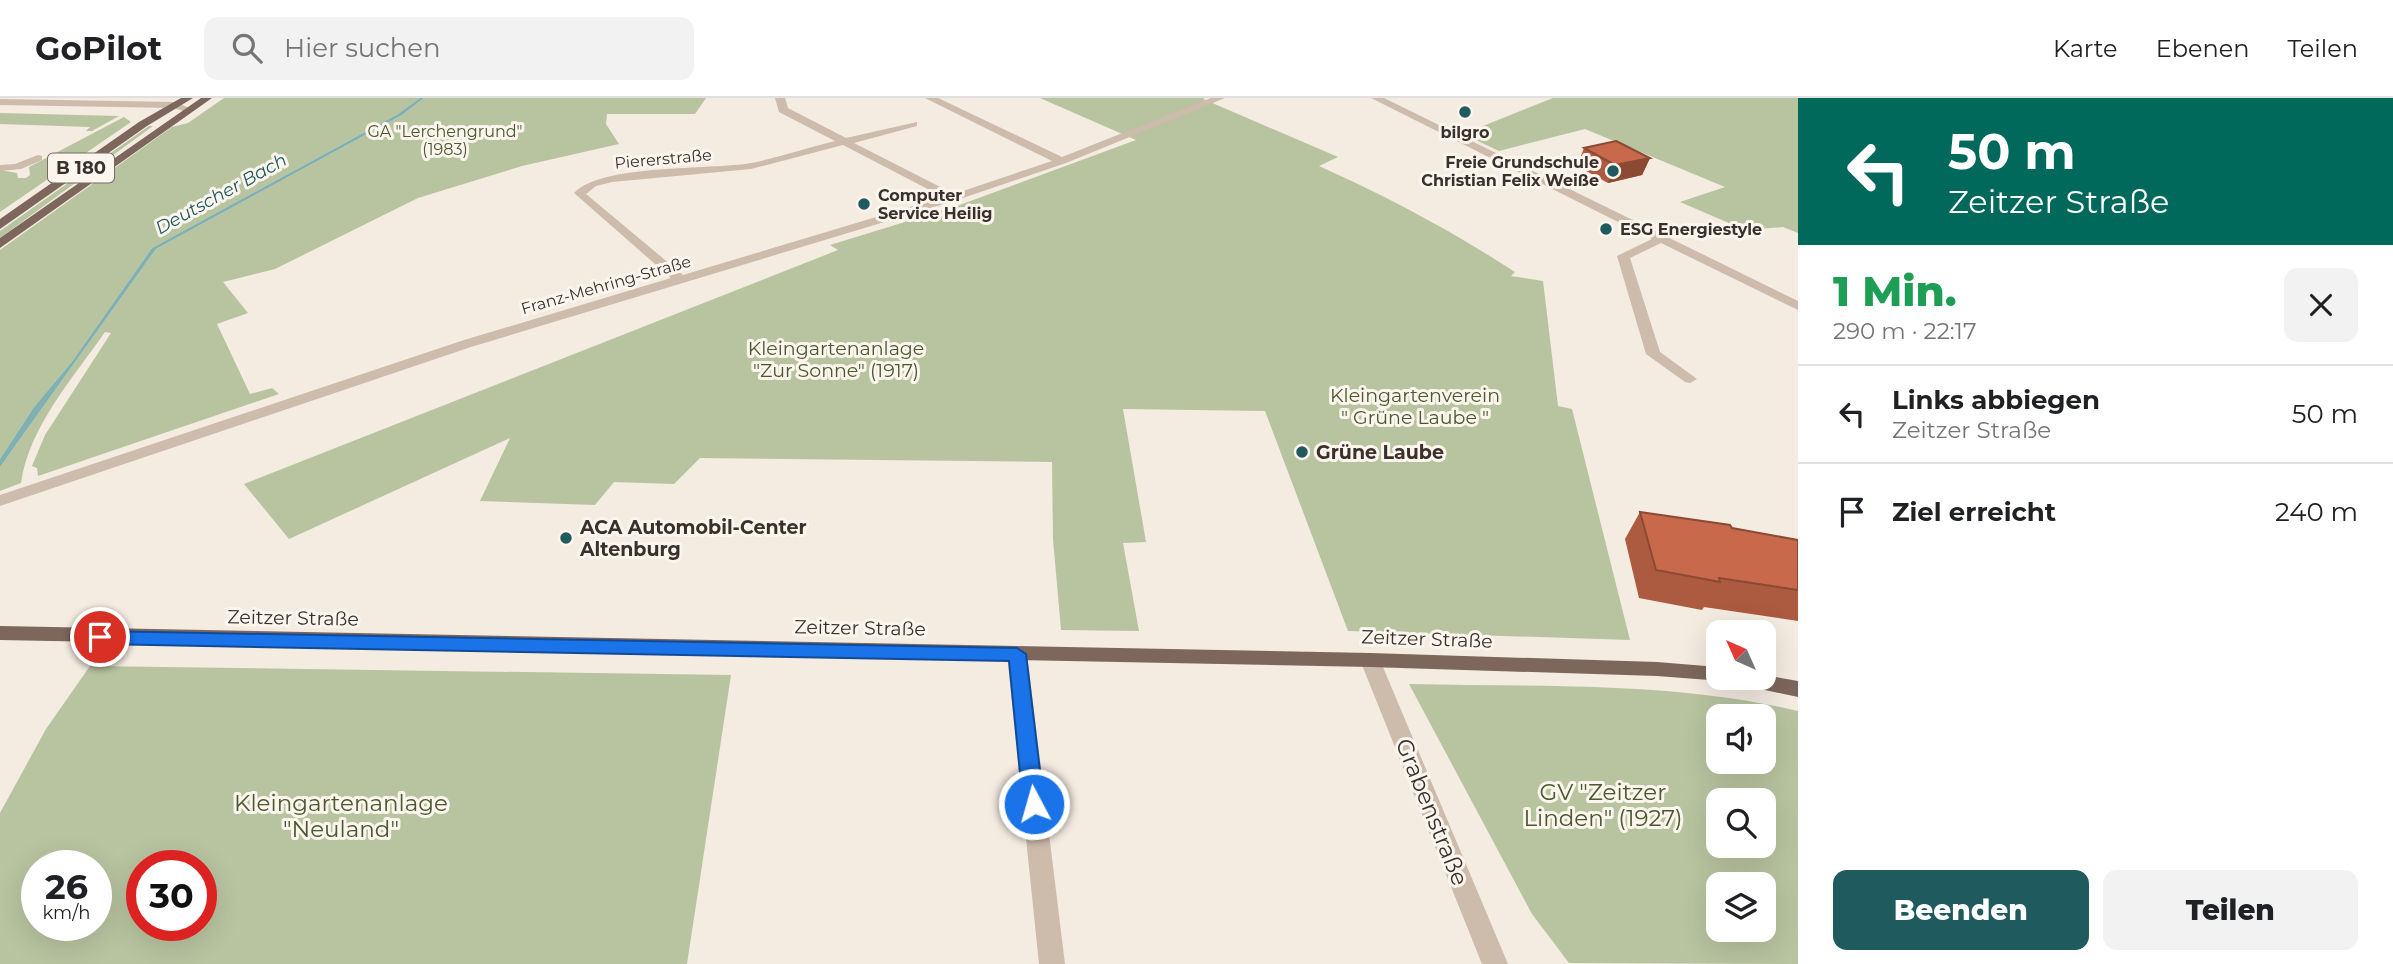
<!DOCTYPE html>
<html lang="de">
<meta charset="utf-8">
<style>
:root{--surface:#fff;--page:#f2f2f2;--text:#202124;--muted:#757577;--line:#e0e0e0;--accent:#1f5a5e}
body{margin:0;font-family:Montserrat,sans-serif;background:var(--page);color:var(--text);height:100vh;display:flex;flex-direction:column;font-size:26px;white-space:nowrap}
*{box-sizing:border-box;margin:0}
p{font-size:23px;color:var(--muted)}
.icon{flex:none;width:38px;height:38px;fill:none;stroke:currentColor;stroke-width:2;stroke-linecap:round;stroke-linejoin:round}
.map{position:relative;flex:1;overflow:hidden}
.details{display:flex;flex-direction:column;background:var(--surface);width:595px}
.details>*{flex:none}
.guide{background:#00695c;color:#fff;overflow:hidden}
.needle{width:46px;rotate:315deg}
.buttons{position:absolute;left:1706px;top:522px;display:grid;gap:14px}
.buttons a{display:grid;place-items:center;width:70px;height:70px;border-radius:14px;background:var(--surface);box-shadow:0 7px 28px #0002;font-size:35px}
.speed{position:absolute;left:21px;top:752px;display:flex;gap:14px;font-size:35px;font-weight:700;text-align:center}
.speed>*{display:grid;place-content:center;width:91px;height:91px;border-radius:50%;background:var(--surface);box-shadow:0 7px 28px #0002;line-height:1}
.speed small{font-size:18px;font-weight:400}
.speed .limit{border:10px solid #d22;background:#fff;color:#111}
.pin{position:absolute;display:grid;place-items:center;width:60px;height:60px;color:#fff;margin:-30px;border:4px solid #fff;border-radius:50%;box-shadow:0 2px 7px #0007}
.me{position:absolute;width:77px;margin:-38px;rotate:354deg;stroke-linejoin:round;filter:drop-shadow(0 0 5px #0008)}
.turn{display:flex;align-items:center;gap:24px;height:147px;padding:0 35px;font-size:32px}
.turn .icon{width:91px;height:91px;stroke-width:2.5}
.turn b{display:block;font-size:49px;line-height:60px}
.round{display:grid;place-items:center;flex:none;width:74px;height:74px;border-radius:14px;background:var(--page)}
.overview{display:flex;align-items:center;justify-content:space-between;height:119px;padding:0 35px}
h1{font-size:42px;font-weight:800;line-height:52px;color:#1e9e55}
.cta{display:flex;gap:14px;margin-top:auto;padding:14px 35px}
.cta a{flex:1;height:80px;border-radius:14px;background:var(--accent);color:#fff;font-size:28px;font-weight:800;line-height:80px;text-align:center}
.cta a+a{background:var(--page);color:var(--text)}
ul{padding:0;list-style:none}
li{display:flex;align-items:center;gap:21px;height:98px;padding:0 35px;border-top:2px solid var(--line)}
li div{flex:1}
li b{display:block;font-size:26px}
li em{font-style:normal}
header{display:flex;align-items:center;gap:42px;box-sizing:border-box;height:98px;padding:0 35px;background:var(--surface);border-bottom:2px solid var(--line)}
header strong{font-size:33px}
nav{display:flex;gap:38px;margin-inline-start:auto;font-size:24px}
.search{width:490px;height:63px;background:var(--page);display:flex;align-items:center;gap:18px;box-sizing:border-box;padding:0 24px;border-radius:14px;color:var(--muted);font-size:26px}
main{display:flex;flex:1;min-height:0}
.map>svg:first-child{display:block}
</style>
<header>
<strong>GoPilot</strong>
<div class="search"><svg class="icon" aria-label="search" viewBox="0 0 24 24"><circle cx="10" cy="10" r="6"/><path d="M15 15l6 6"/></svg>Hier suchen</div>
<nav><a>Karte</a><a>Ebenen</a><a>Teilen</a></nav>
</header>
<main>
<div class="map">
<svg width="1798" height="866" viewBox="0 0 1798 866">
<rect width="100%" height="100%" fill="#f4ebe1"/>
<path fill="#b8c4a0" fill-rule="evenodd" d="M 224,0 L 420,0 L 398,16 L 152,150 L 71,265 L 34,309 L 0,361 L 0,152 L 172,29 L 188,25 Z
M 424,0 L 706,0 L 695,16 L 607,16 L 606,26 L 619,46 L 522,68 L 418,100 L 275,171 L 223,184 L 248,215 L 217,226 L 250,296 L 272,290 L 279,296 L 38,378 L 37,370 L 32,368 L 45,337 L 111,235 L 105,234 C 73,280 29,329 21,385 L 0,393 L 0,369 L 156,151 L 402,17 Z
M 1040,0 L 1205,0 L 1203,1 L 1338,59 L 1319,68 C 1388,99 1452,133 1515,174 L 1511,178 L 1543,183 L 1558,308 L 1572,311 L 1630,542 L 1348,533 L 1265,313 L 1123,311 L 1146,444 L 1123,445 L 1139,533 L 1061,532 L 1053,441 L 1052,364 L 700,360 L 674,386 L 614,384 L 595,407 L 480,403 L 510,340 L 289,441 L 244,386 L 838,152 L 830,147 L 957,108 L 1136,42 Z
M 1553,0 L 1798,0 L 1798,135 L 1783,129 L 1745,132 L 1680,104 L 1725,89 L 1585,31 L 1499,53 L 1463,36 Z
M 0,15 L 119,18 L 92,33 L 86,33 L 90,29 L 0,26 Z
M 124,19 L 131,24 L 0,114 L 0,72 L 17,75 L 18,80 L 26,80 L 30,77 L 29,69 Z
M 149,28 L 153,28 L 0,140 L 0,133 Z
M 90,568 L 731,577 L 687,866 L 0,866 L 0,715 L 46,631 ZM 37,768 L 96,768 L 96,828 L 37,828 ZM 142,768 L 201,768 L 201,828 L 142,828 Z
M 1409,586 C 1537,589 1672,583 1798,613 L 1798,866 L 1569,865 L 1532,816 ZM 1718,618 L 1764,618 L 1764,663 L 1718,663 ZM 1718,702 L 1764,702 L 1764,747 L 1718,747 ZM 1718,786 L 1764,786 L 1764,831 L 1718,831 Z"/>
<path fill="#7fb0b2" d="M 420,0 L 424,0 L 402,17 L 156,151 L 0,369 L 0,361 L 34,309 L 71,265 L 152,150 L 398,16 Z"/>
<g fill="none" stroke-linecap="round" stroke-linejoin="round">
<path fill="#cdbbac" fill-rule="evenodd" d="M 775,0 L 785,0 L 788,10 L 846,40 L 917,24 L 917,28 L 854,45 L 954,96 L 1052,63 L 925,0 L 938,0 L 1062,59 L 1211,0 L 1225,0 L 1066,65 L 957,102 L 471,249 L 0,408 L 0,397 L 461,243 L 671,180 L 574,95 C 601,66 710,72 752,65 C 779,59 807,50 835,43 L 779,14 ZM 843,47 L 943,99 L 683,177 L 586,96 L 596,88 L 612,84 L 751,71 Z
M 1371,0 L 1384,0 L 1798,203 L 1798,212 L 1661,145 L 1630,160 L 1660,254 L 1697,281 L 1690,285 L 1685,284 L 1646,256 L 1617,158 L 1652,141 Z
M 0,1 L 175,4 L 194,12 L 189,15 L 174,10 L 0,7 Z
M 38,57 L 42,58 L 42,62 L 21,71 L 0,73 L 0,67 L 15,66 Z
M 1017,549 L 1024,551 L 1027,556 L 1065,866 L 1039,866 L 1007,556 L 1010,551 Z
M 1370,555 L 1377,557 L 1380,562 L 1508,866 L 1482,866 L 1360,562 L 1363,557 Z"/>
<path fill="#7d675c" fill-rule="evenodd" d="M 181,0 L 193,0 L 147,28 L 0,131 L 0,121 L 139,24 Z
M 201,0 L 212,0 L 0,150 L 0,140 Z
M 0,528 L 1370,555 L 1657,564 L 1718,569 L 1718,579 L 1764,577 L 1798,583 L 1798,599 L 1722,583 L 1657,578 L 1370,569 L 0,542 Z"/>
</g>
<path fill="#ac5a40" d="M 1584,50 L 1650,60 L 1642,77 L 1608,85 L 1577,68 Z
M 1640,414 L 1798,442 L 1798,523 L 1704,509 L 1702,512 L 1639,500 L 1625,441 Z"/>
<path fill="#8c4a34" d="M 1650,60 L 1642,77 L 1608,85 L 1615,67 Z"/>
<path fill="#c8694b" stroke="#8c4a34" stroke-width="2" d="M 1616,43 L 1650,60 L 1615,67 L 1584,50 Z
M 1640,414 L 1730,427 L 1732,430 L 1798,442 L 1798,492 L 1719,480 L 1720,484 L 1656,472 Z"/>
<path fill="#1a73e8" stroke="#114b97" stroke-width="2" d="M 100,533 L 1017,550 L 1026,556 L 1044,706 L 1041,712 L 1034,714 L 1026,712 L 1023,706 L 1009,563 L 100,546 L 91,539 Z"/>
<g fill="#1f5a5e" stroke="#fbf5ee" stroke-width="2.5">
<circle cx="1465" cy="14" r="7"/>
<circle cx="1613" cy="73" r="7"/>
<circle cx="864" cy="106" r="7"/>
<circle cx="1606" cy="131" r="7"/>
<circle cx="1302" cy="354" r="7"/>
<circle cx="566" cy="440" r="7"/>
</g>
<g text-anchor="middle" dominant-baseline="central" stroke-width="6" stroke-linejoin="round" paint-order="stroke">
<g font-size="16" fill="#4a5a2e" stroke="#fbf5ee">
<text x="445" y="33">GA "Lerchengrund"<tspan x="445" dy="18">(1983)</tspan></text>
</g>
<g font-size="16" font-weight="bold" fill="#3b302b" stroke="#fbf5ee" text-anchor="start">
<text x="1465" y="34" text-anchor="middle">bilgro</text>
<text x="1599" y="64" text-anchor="end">Freie Grundschule<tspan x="1599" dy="18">Christian Felix Weiße</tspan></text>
<text x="878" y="97">Computer<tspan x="878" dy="18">Service Heilig</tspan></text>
<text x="1620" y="131">ESG Energiestyle</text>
</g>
<g font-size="16" fill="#3b302b" stroke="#fbf5ee">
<text transform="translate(663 61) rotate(-5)">Piererstraße</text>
<text transform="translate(606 187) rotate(-16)">Franz-Mehring-Straße</text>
</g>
<rect fill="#fbf5ee" stroke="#756b66" stroke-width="2" x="48" y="55.5" width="66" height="29" rx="5"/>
<g font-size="18" font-weight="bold" fill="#3b302b">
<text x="81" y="70">B 180</text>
</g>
<g font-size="18" font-style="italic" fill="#1f5a5e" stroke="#fbf5ee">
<text transform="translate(221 96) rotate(-29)">Deutscher Bach</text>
</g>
<g font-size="19" fill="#4a5a2e" stroke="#fbf5ee">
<text x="836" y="250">Kleingartenanlage<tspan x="836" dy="22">"Zur Sonne" (1917)</tspan></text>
<text x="1415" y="297">Kleingartenverein<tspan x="1415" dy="22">" Grüne Laube "</tspan></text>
</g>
<g font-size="19" font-weight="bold" fill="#3b302b" stroke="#fbf5ee" text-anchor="start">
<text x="1316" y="354">Grüne Laube</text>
<text x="580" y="429">ACA Automobil-Center<tspan x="580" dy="22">Altenburg</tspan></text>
</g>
<g font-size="19" fill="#3b302b" stroke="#fbf5ee">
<text transform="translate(293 520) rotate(1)">Zeitzer Straße</text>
<text transform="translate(860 530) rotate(1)">Zeitzer Straße</text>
<text transform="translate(1427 541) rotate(2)">Zeitzer Straße</text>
</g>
<g font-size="23" fill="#4a5a2e" stroke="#fbf5ee">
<text x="1603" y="694">GV "Zeitzer<tspan x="1603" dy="26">Linden" (1927)</tspan></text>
<text x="341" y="705">Kleingartenanlage<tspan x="341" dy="26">"Neuland"</tspan></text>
</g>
<g font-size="23" fill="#3b302b" stroke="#fbf5ee">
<text transform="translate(1432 714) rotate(68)">Grabenstraße</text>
</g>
</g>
</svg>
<div class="buttons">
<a><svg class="needle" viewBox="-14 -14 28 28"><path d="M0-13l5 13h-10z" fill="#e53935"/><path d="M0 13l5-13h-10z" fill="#757577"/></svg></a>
<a><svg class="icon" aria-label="sound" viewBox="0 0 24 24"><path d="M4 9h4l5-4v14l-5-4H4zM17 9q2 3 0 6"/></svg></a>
<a><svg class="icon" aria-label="search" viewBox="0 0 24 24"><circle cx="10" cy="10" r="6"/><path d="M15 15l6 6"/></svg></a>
<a><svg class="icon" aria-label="layers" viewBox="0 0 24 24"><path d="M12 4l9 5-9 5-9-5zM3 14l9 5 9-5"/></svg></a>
</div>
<div class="speed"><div>26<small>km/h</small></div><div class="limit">30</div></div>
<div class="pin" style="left:100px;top:539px;background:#d93025"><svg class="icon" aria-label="arrive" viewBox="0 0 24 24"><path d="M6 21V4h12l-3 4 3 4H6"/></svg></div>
<svg class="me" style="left:1034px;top:706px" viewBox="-20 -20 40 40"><circle r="17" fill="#1a73e8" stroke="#fff" stroke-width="3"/><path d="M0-11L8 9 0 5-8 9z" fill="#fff"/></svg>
</div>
<section class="details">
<div class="guide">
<div class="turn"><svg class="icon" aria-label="left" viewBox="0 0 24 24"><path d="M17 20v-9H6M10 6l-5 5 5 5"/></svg><div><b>50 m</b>Zeitzer Straße</div></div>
</div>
<div class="overview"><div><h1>1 Min.</h1><p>290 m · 22:17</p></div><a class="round"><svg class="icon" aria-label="close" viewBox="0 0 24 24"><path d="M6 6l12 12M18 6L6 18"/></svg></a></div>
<ul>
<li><svg class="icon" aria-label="left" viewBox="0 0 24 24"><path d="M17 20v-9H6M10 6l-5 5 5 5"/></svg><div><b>Links abbiegen</b><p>Zeitzer Straße</p></div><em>50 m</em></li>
<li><svg class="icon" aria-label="arrive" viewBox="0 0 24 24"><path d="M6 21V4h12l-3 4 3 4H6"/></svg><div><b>Ziel erreicht</b></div><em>240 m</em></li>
</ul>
<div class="cta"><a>Beenden</a><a>Teilen</a></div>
</section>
</main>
